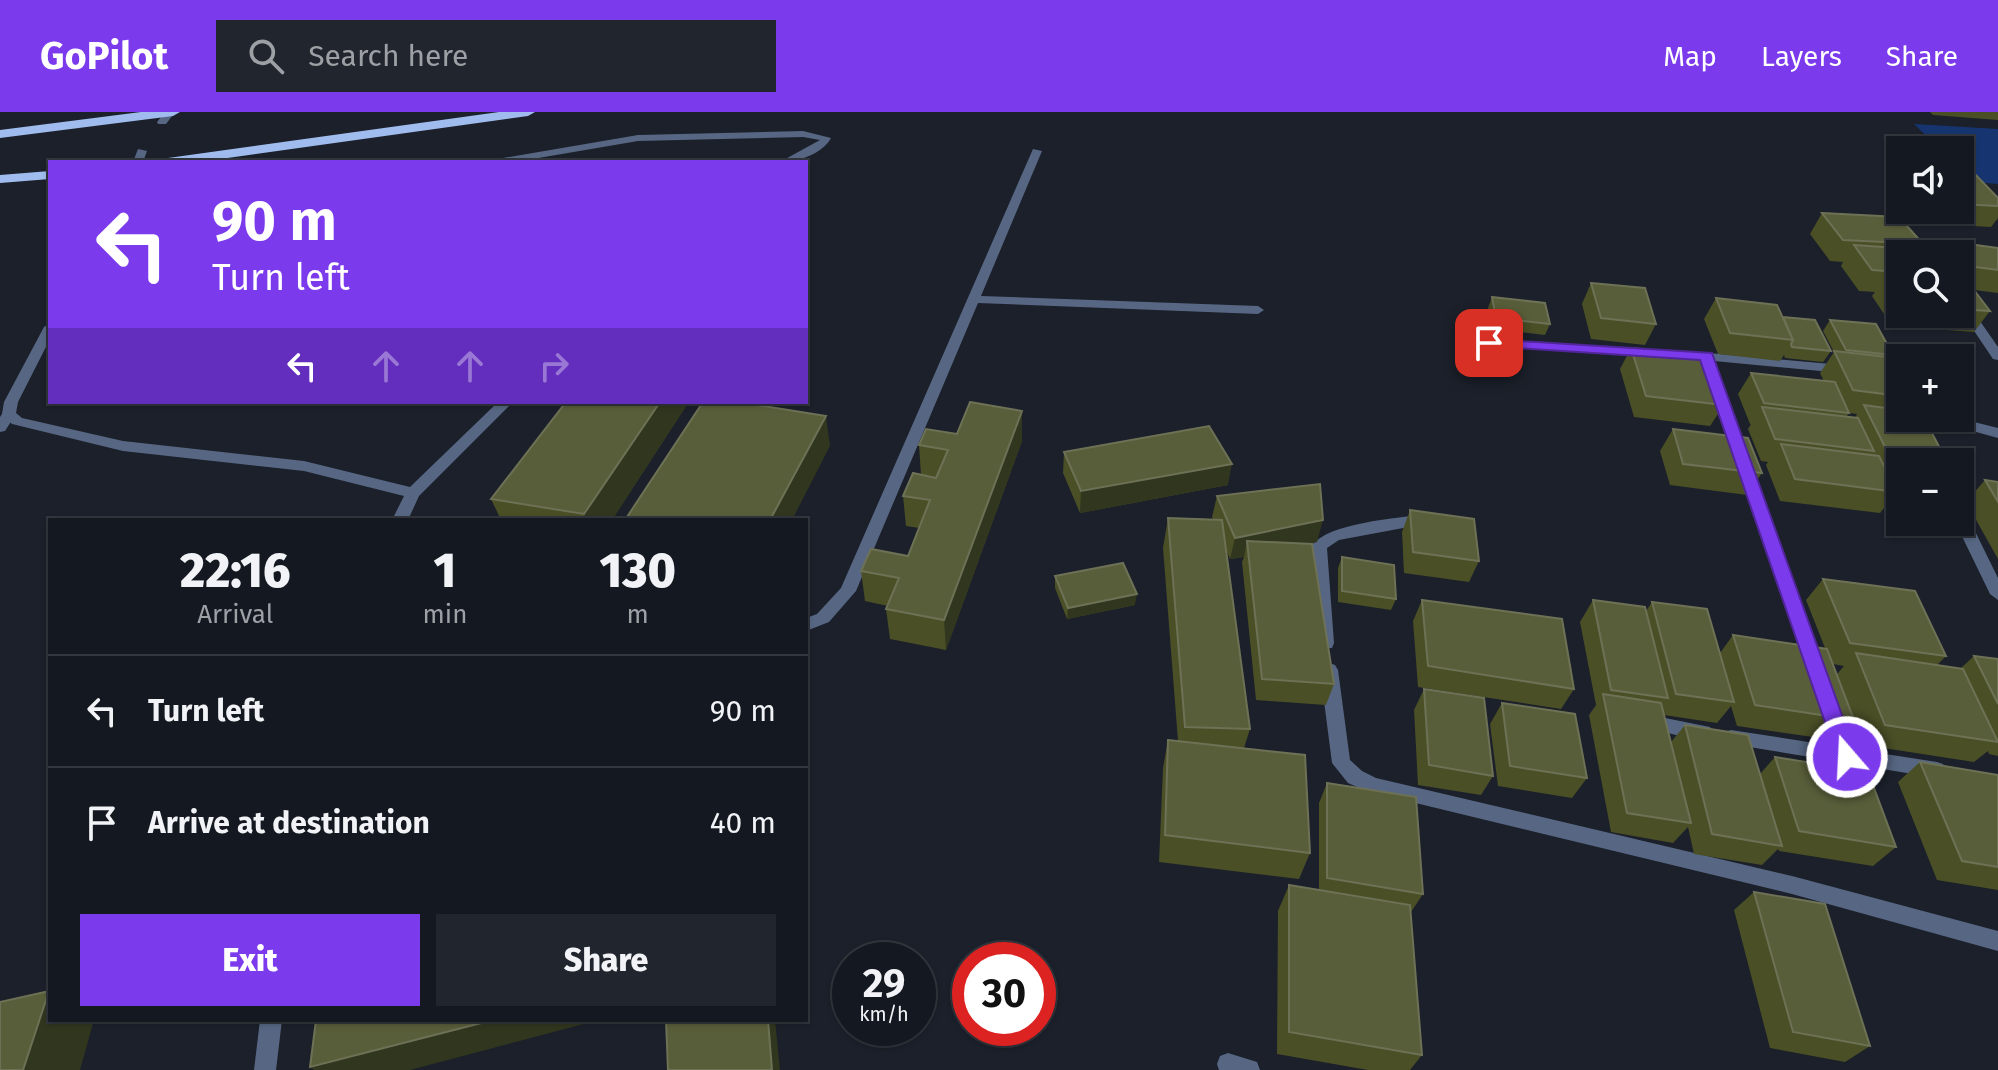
<!DOCTYPE html>
<meta charset="utf-8">
<style>
:root{--surface:#141820;--page:#21252d;--text:#f1f3f6;--muted:#9da0a5;--line:#33373e;--accent:#7c3aed}
body{margin:0;font-family:"Fira Sans",sans-serif;background:var(--page);color:var(--text);height:100vh;display:flex;flex-direction:column;font-size:30px;white-space:nowrap}
*{box-sizing:border-box;margin:0}
p{font-size:26px;color:var(--muted)}
.icon{flex:none;width:44px;height:44px;fill:none;stroke:currentColor;stroke-width:2;stroke-linecap:round;stroke-linejoin:round}
.map{position:relative;flex:1;overflow:hidden}
.sheet{position:absolute;left:48px;top:406px;width:760px;height:504px;display:flex;flex-direction:column;background:var(--surface);border-radius:0px;box-shadow:0 2px 6px #0004,0 0 0 2px var(--line)}
.sheet>*{flex:none}
.top-card{position:absolute;left:48px;top:48px;width:760px;height:244px;border-radius:0px;box-shadow:0 2px 6px #0004,0 0 0 2px var(--line);background:#7c3aed;color:#fff;overflow:hidden}
.controls{position:absolute;left:1886px;top:24px;display:grid;gap:16px}
.controls a{display:grid;place-items:center;width:88px;height:88px;border-radius:0px;background:var(--surface);box-shadow:0 2px 6px #0004,0 0 0 2px var(--line);font-size:40px}
.speed{position:absolute;left:832px;top:830px;display:flex;gap:16px;font-size:40px;font-weight:700;text-align:center}
.speed>*{display:grid;place-content:center;width:104px;height:104px;border-radius:50%;background:var(--surface);box-shadow:0 2px 6px #0004,0 0 0 2px var(--line);line-height:1}
.speed small{font-size:20px;font-weight:400}
.speed .limit{border:12px solid #d22;background:#fff;color:#111}
.pin{position:absolute;display:grid;place-items:center;width:68px;height:68px;color:#fff;margin:-34px;border-radius:16px;box-shadow:0 4px 12px #0006}
.me{position:absolute;width:88px;margin:-44px;rotate:341deg;stroke-linejoin:round;filter:drop-shadow(0 0 6px #0008)}
.turn{display:flex;align-items:center;gap:28px;height:168px;padding:0 32px;font-size:36px}
.turn .icon{width:104px;height:104px;stroke-width:2.5}
.turn b{display:block;font-size:56px;line-height:68px}
.lanes{display:flex;align-items:center;height:76px;padding:0 32px;background:#0003;justify-content:center;gap:40px;direction:ltr}
.lanes .off{opacity:.35}
.eta{display:flex;justify-content:space-evenly;align-items:center;height:136px;text-align:center}
.eta b{font-size:48px;font-weight:800;line-height:56px}
.primary-button{display:flex;gap:16px;margin-top:auto;padding:16px 32px}
.primary-button a{flex:1;height:92px;border-radius:0px;background:var(--accent);color:#fff;font-size:32px;font-weight:800;line-height:92px;text-align:center}
.primary-button a+a{background:var(--page);color:var(--text)}
ul{padding:0;list-style:none}
li{display:flex;align-items:center;gap:24px;height:112px;padding:0 32px;border-top:2px solid var(--line)}
li div{flex:1}
li b{display:block;font-size:30px}
li em{font-style:normal}
header{display:flex;align-items:center;gap:48px;box-sizing:border-box;height:112px;padding:0 40px;background:var(--accent);color:#fff}
header strong{font-size:38px}
nav{display:flex;gap:44px;margin-inline-start:auto;font-size:28px}
.search{width:560px;height:72px;background:var(--page);display:flex;align-items:center;gap:20px;box-sizing:border-box;padding:0 28px;border-radius:0px;color:var(--muted);font-size:30px}
.map>svg:first-child{display:block}
</style>
<header>
<strong>GoPilot</strong>
<div class="search"><svg class="icon" aria-label="search" viewBox="0 0 24 24"><circle cx="10" cy="10" r="6"/><path d="M15 15l6 6"/></svg>Search here</div>
<nav><a>Map</a><a>Layers</a><a>Share</a></nav>
</header>
<div class="map">
<svg width="1998" height="958" viewBox="0 0 1998 958">
<rect width="100%" height="100%" fill="#1b202a"/>
<path fill="#163570" d="M 1914,12 L 1998,17 L 1998,72 L 1973,70 L 1960,57 L 1960,38 L 1941,38 Z"/>
<g fill="none" stroke-linecap="round" stroke-linejoin="round">
<path fill="#576783" fill-rule="evenodd" d="M 165,0 L 175,0 L 166,12 L 158,12 L 157,10 Z
M 138,37 L 147,39 L 143,50 L 133,50 Z
M 9,298 L 16,302 L 5,319 L 0,320 L 0,305 L 4,299 Z"/>
<path fill="#576783" fill-rule="evenodd" d="M 803,19 L 831,26 C 822,42 798,50 780,50 L 820,28 L 803,25 L 638,29 L 515,50 L 492,50 L 497,47 L 638,23 Z
M 1033,37 L 1042,39 L 981,184 L 1258,194 L 1264,198 L 1258,202 L 978,191 L 856,479 L 829,510 L 806,519 L 806,506 L 817,502 L 841,476 Z
M 1960,185 L 1964,186 L 1998,235 L 1998,248 L 1993,247 L 1960,198 Z
M 50,211 L 50,227 L 18,290 L 16,301 L 22,306 L 123,329 L 304,349 L 410,375 L 498,290 L 513,290 L 419,384 L 408,408 L 392,408 L 404,384 L 304,359 L 123,339 L 12,312 L 2,302 L 4,290 L 44,215 Z
M 1489,227 L 1651,237 L 1657,241 L 1651,245 L 1484,234 L 1483,231 Z
M 1686,239 L 1842,253 L 1849,257 L 1842,261 L 1714,249 L 1823,552 L 1821,557 L 1809,557 L 1807,552 L 1701,248 L 1681,246 L 1680,243 Z
M 1934,306 L 1958,306 L 1998,316 L 1998,326 L 1936,309 Z
M 1960,400 L 1968,405 L 1998,466 L 1998,488 L 1990,482 L 1955,410 L 1960,410 Z
M 1425,402 L 1430,403 L 1433,407 L 1430,411 L 1339,428 L 1327,436 L 1334,531 L 1332,536 L 1320,536 L 1318,531 L 1311,434 C 1330,410 1395,407 1425,402 Z
M 1329,551 L 1335,553 L 1338,558 L 1350,648 L 1362,659 L 1376,666 L 1792,764 L 1998,819 L 1998,839 L 1792,782 L 1366,679 L 1348,671 L 1332,651 L 1320,558 L 1323,553 Z
M 1833,597 L 1839,599 L 1842,604 L 1853,637 L 1937,650 L 1943,652 L 1946,658 L 1943,664 L 1937,666 L 1731,632 L 1725,630 L 1722,625 L 1725,620 L 1731,618 L 1834,634 L 1824,604 L 1827,599 Z
M 1665,606 L 1710,615 L 1713,620 L 1710,625 C 1696,629 1673,623 1659,618 L 1656,613 L 1659,608 Z
M 260,908 L 282,908 L 276,958 L 254,958 Z
M 1228,941 L 1257,950 L 1260,958 L 1219,958 L 1217,952 L 1220,944 Z"/>
<path fill="#a0bcee" fill-rule="evenodd" d="M 141,0 L 180,0 L 173,4 L 0,26 L 0,18 Z
M 499,0 L 535,0 L 528,4 L 199,50 L 161,50 L 168,46 Z
M 50,59 L 50,67 L 0,71 L 0,63 Z"/>
</g>
<path fill="#4a4f26" fill-rule="evenodd" d="M 1930,0 L 1998,0 L 1998,8 L 1933,3 Z
M 1960,58 L 1998,86 L 1998,106 L 1991,115 L 1934,112 L 1922,98 L 1960,98 Z
M 1822,101 L 1923,132 L 1920,137 L 1900,142 L 1900,202 L 1960,202 L 1960,142 L 1953,142 L 1961,131 L 1998,136 L 1998,181 L 1974,178 L 1990,199 L 1974,220 L 1892,214 L 1872,184 L 1875,180 L 1859,179 L 1841,154 L 1843,150 L 1830,149 L 1810,122 Z
M 1591,171 L 1656,212 L 1645,233 L 1591,227 L 1582,192 Z
M 1492,185 L 1550,212 L 1545,223 L 1492,217 L 1488,196 Z
M 1716,186 L 1783,205 L 1831,239 L 1823,250 L 1785,246 L 1784,243 L 1780,249 L 1718,242 L 1704,207 Z
M 1830,208 L 1893,243 L 1889,248 L 1900,267 L 1900,306 L 1943,342 L 1937,350 L 1900,350 L 1900,410 L 1956,410 L 1949,418 L 1891,410 L 1884,396 L 1880,401 L 1780,389 L 1766,353 L 1768,350 L 1761,349 L 1748,317 L 1751,312 L 1750,312 L 1738,282 L 1751,261 L 1824,269 L 1820,261 L 1834,240 L 1823,219 ZM 1849,301 L 1857,302 L 1855,306 L 1846,305 Z
M 1631,236 L 1724,293 L 1710,314 L 1634,305 L 1620,257 Z
M 688,291 L 612,408 L 501,408 L 491,387 Z
M 1022,299 L 1022,329 L 946,538 L 890,527 L 886,497 L 888,494 L 865,489 L 861,459 L 908,444 L 919,416 L 906,414 L 903,384 L 921,363 L 919,333 L 957,322 Z
M 1673,317 L 1762,361 L 1747,383 L 1670,373 L 1660,339 Z
M 1064,340 L 1228,373 L 1080,401 L 1063,361 Z
M 1985,368 L 1998,370 L 1998,447 L 1966,390 Z
M 1960,380 L 1969,396 L 1960,406 Z
M 1217,384 L 1317,430 L 1305,432 L 1334,572 L 1326,593 L 1256,588 L 1242,450 L 1244,445 L 1230,447 L 1226,438 L 1250,617 L 1244,636 L 1310,741 L 1299,767 L 1159,750 L 1163,656 L 1168,628 L 1178,629 L 1163,436 L 1168,406 L 1213,407 L 1212,405 Z
M 1410,398 L 1479,449 L 1469,470 L 1404,461 L 1402,420 Z
M 1342,445 L 1396,487 L 1391,498 L 1338,490 L 1338,456 Z
M 1055,464 L 1135,493 L 1067,507 L 1055,476 Z
M 1823,467 L 1946,544 L 1937,553 L 1961,556 L 1974,544 L 1998,547 L 1998,644 L 1989,642 L 1988,639 L 1974,650 L 1864,633 L 1837,562 L 1844,554 L 1833,552 L 1854,608 L 1834,628 L 1737,614 L 1731,594 L 1717,611 L 1664,603 L 1671,630 L 1685,613 L 1760,662 L 1775,645 L 1896,735 L 1873,754 L 1779,739 L 1778,737 L 1762,753 L 1694,742 L 1688,715 L 1673,731 L 1611,720 L 1589,603 L 1596,593 L 1580,510 L 1593,488 L 1646,499 L 1652,490 L 1720,541 L 1733,523 L 1825,536 L 1806,488 Z
M 1422,488 L 1574,577 L 1561,597 L 1418,575 L 1413,509 Z
M 1424,577 L 1493,664 L 1481,683 L 1418,673 L 1414,598 Z
M 1502,591 L 1587,666 L 1572,686 L 1498,674 L 1490,612 Z
M 1920,650 L 1998,663 L 1998,778 L 1937,768 L 1898,670 Z
M 1327,671 L 1423,782 L 1411,800 L 1422,943 L 1410,958 L 1368,958 L 1277,942 L 1278,799 L 1289,773 L 1319,778 L 1319,691 Z
M 1754,780 L 1870,934 L 1845,950 L 1770,936 L 1734,798 Z"/>
<path fill="#31361f" d="M 660,290 L 688,291 L 612,408 L 586,408 L 584,402 Z
M 1022,299 L 1022,329 L 946,538 L 944,508 Z
M 826,304 L 830,334 L 792,408 L 770,408 Z
M 1232,352 L 1228,373 L 1080,401 L 1081,379 Z
M 1323,408 L 1317,430 L 1249,444 L 1247,429 L 1244,445 L 1230,447 L 1235,426 Z
M 1137,482 L 1135,493 L 1067,507 L 1068,496 Z
M 49,879 L 50,880 L 50,908 L 94,908 L 80,958 L 23,958 Z
M 493,908 L 599,908 L 410,958 L 314,958 L 310,955 Z
M 768,908 L 775,908 L 780,958 L 772,958 Z"/>
<path fill="#595e3a" stroke="#6d7155" stroke-width="2" d="M 1960,58 L 1971,58 L 1998,86 L 1998,94 L 1960,92 Z
M 1822,101 L 1899,105 L 1923,132 L 1843,128 Z
M 1961,131 L 1998,136 L 1998,158 L 1976,155 Z
M 1854,133 L 1941,139 L 1944,142 L 1900,142 L 1900,160 L 1872,158 Z
M 1886,164 L 1900,165 L 1900,183 Z
M 1960,169 L 1967,169 L 1990,199 L 1960,197 Z
M 1591,171 L 1645,176 L 1656,212 L 1601,206 Z
M 1492,185 L 1545,191 L 1550,212 L 1496,206 Z
M 1716,186 L 1777,193 L 1793,228 L 1730,221 Z
M 1783,205 L 1815,208 L 1831,239 L 1792,235 L 1791,232 L 1793,228 Z
M 1830,208 L 1876,212 L 1893,243 L 1846,238 Z
M 1631,236 L 1705,244 L 1724,293 L 1646,284 Z
M 1834,239 L 1888,245 L 1900,267 L 1900,284 L 1853,278 Z
M 1751,261 L 1835,270 L 1849,301 L 1764,291 Z
M 566,290 L 660,290 L 584,402 L 491,387 Z
M 703,290 L 738,290 L 826,304 L 770,408 L 625,408 Z
M 970,290 L 1022,299 L 944,508 L 886,497 L 899,466 L 861,459 L 871,437 L 908,444 L 930,388 L 903,384 L 913,361 L 936,366 L 948,338 L 919,333 L 926,317 L 957,322 Z
M 1864,293 L 1900,298 L 1900,306 L 1924,306 L 1943,342 L 1885,335 Z
M 1762,295 L 1858,306 L 1874,339 L 1775,327 Z
M 1209,314 L 1232,352 L 1081,379 L 1064,340 Z
M 1673,317 L 1748,326 L 1762,361 L 1683,352 Z
M 1781,332 L 1879,344 L 1897,380 L 1795,367 Z
M 1888,346 L 1919,350 L 1900,350 L 1900,371 Z
M 1985,368 L 1998,370 L 1998,390 Z
M 1320,372 L 1323,408 L 1235,426 L 1217,384 Z
M 1960,380 L 1969,396 L 1960,395 Z
M 1410,398 L 1474,407 L 1479,449 L 1413,440 Z
M 1168,406 L 1222,408 L 1250,617 L 1185,615 Z
M 1247,429 L 1312,432 L 1334,572 L 1262,567 Z
M 1342,445 L 1394,453 L 1396,487 L 1342,479 Z
M 1123,451 L 1137,482 L 1068,496 L 1055,464 Z
M 1823,467 L 1915,479 L 1946,544 L 1850,531 Z
M 1422,488 L 1562,507 L 1574,577 L 1428,554 Z
M 1593,488 L 1645,495 L 1668,586 L 1611,578 Z
M 1652,490 L 1707,497 L 1734,590 L 1676,582 Z
M 1733,523 L 1827,537 L 1854,608 L 1755,593 Z
M 1856,541 L 1963,557 L 1998,630 L 1885,613 Z
M 1974,544 L 1998,547 L 1998,592 Z
M 1424,577 L 1484,586 L 1493,664 L 1429,653 Z
M 1603,582 L 1661,591 L 1691,711 L 1627,701 Z
M 1502,591 L 1575,602 L 1587,666 L 1510,654 Z
M 1685,613 L 1748,623 L 1782,734 L 1712,722 Z
M 1168,628 L 1305,643 L 1310,741 L 1165,723 Z
M 1775,645 L 1868,660 L 1896,735 L 1799,719 Z
M 1920,650 L 1998,663 L 1998,755 L 1962,749 Z
M 1327,671 L 1416,685 L 1423,782 L 1327,766 Z
M 1289,773 L 1410,793 L 1422,943 L 1289,920 Z
M 1754,780 L 1825,792 L 1870,934 L 1793,920 Z
M 49,879 L 23,958 L 0,958 L 0,890 Z
M 316,908 L 493,908 L 310,955 Z
M 666,908 L 768,908 L 772,958 L 668,958 Z"/>
<path fill="#7c3aed" stroke="#51269a" stroke-width="2" d="M 1489,227 L 1712,241 L 1857,645 L 1854,651 L 1840,651 L 1837,645 L 1700,248 L 1484,234 L 1482,231 Z"/>
</svg>
<div class="controls">
<a><svg class="icon" aria-label="sound" viewBox="0 0 24 24"><path d="M4 9h4l5-4v14l-5-4H4zM17 9q2 3 0 6"/></svg></a>
<a><svg class="icon" aria-label="search" viewBox="0 0 24 24"><circle cx="10" cy="10" r="6"/><path d="M15 15l6 6"/></svg></a>
<a>+</a>
<a>−</a>
</div>
<div class="speed"><div>29<small>km/h</small></div><div class="limit">30</div></div>
<div class="pin" style="left:1489px;top:231px;background:#d93025"><svg class="icon" aria-label="arrive" viewBox="0 0 24 24"><path d="M6 21V4h12l-3 4 3 4H6"/></svg></div>
<svg class="me" style="left:1847px;top:645px" viewBox="-20 -20 40 40"><circle r="17" fill="#7c3aed" stroke="#fff" stroke-width="3"/><path d="M0-11L8 9 0 5-8 9z" fill="#fff"/></svg>
<div class="top-card">
<div class="turn"><svg class="icon" aria-label="left" viewBox="0 0 24 24"><path d="M17 20v-9H6M10 6l-5 5 5 5"/></svg><div><b>90 m</b>Turn left</div></div>
<div class="lanes"><svg class="icon" aria-label="left" viewBox="0 0 24 24"><path d="M17 20v-9H6M10 6l-5 5 5 5"/></svg><svg class="icon off" aria-label="ahead" viewBox="0 0 24 24"><path d="M12 20V5M6 11l6-6 6 6"/></svg><svg class="icon off" aria-label="ahead" viewBox="0 0 24 24"><path d="M12 20V5M6 11l6-6 6 6"/></svg><svg class="icon off" aria-label="right" viewBox="0 0 24 24"><path d="M7 20v-9h11M14 6l5 5-5 5"/></svg></div>
</div>
<section class="sheet">
<div class="eta">
<div><b>22:16</b><p>Arrival</p></div>
<div><b>1</b><p>min</p></div>
<div><b>130</b><p>m</p></div>
</div>
<ul>
<li><svg class="icon" aria-label="left" viewBox="0 0 24 24"><path d="M17 20v-9H6M10 6l-5 5 5 5"/></svg><div><b>Turn left</b></div><em>90 m</em></li>
<li><svg class="icon" aria-label="arrive" viewBox="0 0 24 24"><path d="M6 21V4h12l-3 4 3 4H6"/></svg><div><b>Arrive at destination</b></div><em>40 m</em></li>
</ul>
<div class="primary-button"><a>Exit</a><a>Share</a></div>
</section>
</div>
